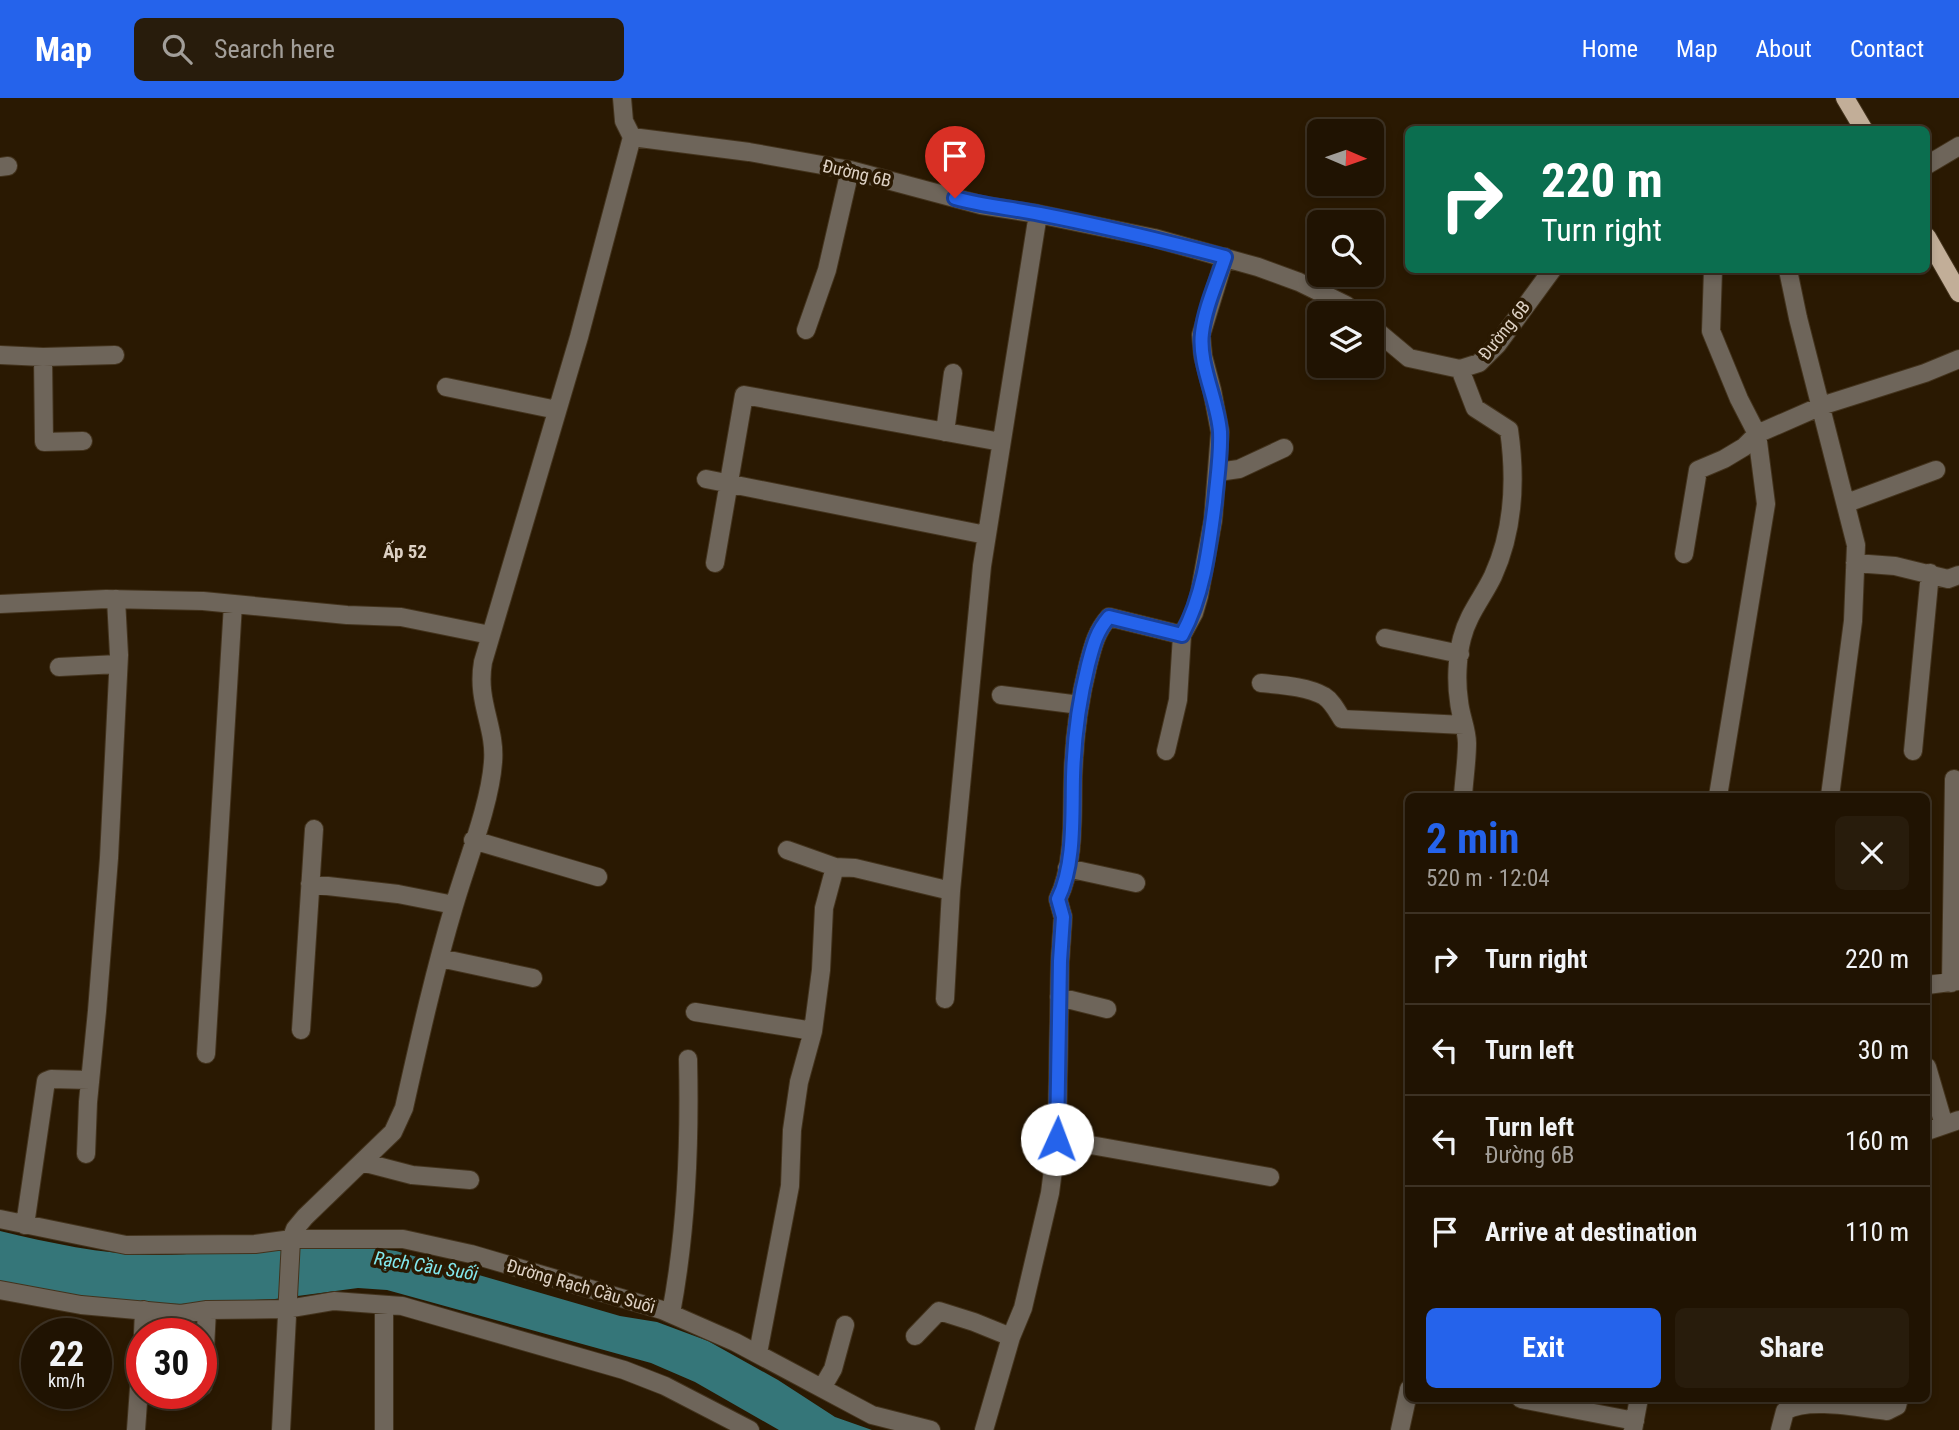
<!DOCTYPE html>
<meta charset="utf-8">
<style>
:root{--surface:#201302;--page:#281c0c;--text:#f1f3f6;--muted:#a29e99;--line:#3d3224;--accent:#2563eb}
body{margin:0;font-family:"Roboto Condensed",sans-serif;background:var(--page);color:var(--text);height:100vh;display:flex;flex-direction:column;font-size:26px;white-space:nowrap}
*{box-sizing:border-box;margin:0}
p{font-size:23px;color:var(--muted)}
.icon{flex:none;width:38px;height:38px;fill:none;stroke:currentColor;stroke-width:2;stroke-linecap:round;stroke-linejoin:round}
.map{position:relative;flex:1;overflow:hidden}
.details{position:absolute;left:1405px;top:695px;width:525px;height:609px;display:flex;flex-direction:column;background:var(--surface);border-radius:10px;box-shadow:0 4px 10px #0003,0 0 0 2px var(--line)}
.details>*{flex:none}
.banner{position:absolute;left:1405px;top:28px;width:525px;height:147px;border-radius:10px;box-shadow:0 4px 10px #0003,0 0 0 2px var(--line);background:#0b6e4f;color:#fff;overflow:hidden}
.needle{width:46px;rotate:92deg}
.buttons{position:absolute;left:1307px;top:21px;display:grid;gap:14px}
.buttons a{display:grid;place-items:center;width:77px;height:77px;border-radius:10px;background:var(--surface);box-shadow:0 4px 10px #0003,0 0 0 2px var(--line);font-size:35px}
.speed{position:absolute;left:21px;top:1220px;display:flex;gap:14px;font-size:35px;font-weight:700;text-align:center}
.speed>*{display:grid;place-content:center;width:91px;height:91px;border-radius:50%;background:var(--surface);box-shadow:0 4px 10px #0003,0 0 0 2px var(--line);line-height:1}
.speed small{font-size:18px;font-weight:400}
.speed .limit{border:10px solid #d22;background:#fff;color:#111}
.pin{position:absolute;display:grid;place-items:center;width:60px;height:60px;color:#fff;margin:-72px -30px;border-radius:50% 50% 50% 0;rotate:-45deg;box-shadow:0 0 7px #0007}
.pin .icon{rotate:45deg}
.me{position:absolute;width:77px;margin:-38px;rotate:2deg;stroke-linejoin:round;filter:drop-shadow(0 0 5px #0008)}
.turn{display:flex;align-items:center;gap:24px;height:147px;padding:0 21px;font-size:32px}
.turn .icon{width:91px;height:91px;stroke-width:2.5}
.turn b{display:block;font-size:49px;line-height:60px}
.round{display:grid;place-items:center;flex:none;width:74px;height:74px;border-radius:10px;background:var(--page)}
.summary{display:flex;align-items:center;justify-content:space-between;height:119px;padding:0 21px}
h1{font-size:42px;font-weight:700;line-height:52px;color:var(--accent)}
.button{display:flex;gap:14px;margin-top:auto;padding:14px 21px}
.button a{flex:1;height:80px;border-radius:10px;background:var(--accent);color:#fff;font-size:28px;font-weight:700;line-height:80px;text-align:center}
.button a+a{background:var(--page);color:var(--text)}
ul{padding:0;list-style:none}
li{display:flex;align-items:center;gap:21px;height:91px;padding:0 21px;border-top:2px solid var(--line)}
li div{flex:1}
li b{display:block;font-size:26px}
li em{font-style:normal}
header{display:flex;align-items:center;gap:42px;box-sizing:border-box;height:98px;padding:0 35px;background:var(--accent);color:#fff}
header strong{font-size:33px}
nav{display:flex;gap:38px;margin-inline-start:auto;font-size:24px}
.search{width:490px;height:63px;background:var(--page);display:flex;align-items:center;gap:18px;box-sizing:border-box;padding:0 24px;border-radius:10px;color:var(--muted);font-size:26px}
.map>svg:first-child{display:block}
</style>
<header>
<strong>Map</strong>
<div class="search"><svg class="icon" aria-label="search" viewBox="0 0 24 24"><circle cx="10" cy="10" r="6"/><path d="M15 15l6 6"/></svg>Search here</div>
<nav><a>Home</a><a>Map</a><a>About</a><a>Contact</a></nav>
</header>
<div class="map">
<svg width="1959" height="1332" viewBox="0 0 1959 1332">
<rect width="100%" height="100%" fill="#2a1902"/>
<path fill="#357679" d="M 0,1133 C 50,1145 101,1156 152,1157 C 195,1158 237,1150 279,1148 C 318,1146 358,1147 396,1153 L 620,1218 L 657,1224 L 708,1243 L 778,1282 L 835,1319 L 872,1332 L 779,1332 L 695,1284 L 651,1265 L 387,1192 L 358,1190 L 275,1201 L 181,1206 L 128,1205 L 0,1187 Z"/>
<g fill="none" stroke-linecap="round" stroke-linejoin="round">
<g stroke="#43331d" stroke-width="20">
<path id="minor" d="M 622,0 L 624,23 L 632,39 L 749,54 L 850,72 L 981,107 L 1038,116 L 1154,140 L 1258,169 L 1299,184 L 1346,207 L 1356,215
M 1927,67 L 1959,48
M 0,69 L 8,68
M 1713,172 L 1711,233 L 1739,301 L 1757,336 L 1766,406 L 1718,698
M 1788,172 L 1798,220 L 1856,447 L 1853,523 L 1830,698
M 1372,229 L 1409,260 L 1460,271 L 1479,265 L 1497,247 L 1552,172
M 806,232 L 827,172 L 850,72
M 0,257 L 43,259 L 115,257
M 43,259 L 44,344 L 83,343
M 1460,271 L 1475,310 L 1509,332 C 1516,381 1514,432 1493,478 C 1483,499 1468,516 1462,540 C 1457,559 1456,584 1459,603 C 1460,617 1467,631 1467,645 C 1467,663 1464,681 1463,698
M 446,289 L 557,312
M 945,334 L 953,275
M 1218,374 L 1239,371 L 1284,350
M 706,381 L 986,437
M 1847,405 L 1936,372
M 1684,456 L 1698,372 L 1724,361 L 1744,349 L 1757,336 L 1821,308 L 1925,275 L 1959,261
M 715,465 L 744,297 L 1001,344
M 1855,465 L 1895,468 L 1948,481 L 1959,477
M 0,506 L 106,501 L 203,503 L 347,517 L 401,519 L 490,537
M 1385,540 L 1460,556
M 59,569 L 118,566
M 1261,585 C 1280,587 1306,588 1324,598 C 1332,603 1337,613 1342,621 L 1464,627
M 1001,597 L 1080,607
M 1166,653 L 1178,602 L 1182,537 L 1194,515 L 1199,498 L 1213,422 L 1220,334 L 1212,292 L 1203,258 L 1201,237 L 1225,159
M 1913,653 L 1930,475
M 473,742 L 598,779
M 787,752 L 835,769 L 855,770 L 951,793
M 1067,770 L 1136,785
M 310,786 L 398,796 L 454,807
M 440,860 L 533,880
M 1951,885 L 1954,681
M 1927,887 L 1959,883
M 1059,899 L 1107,911
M 945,901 L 951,793 L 982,468 L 1038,116
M 695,914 L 813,933
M 301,932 L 314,731
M 206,956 L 233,506
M 1927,969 L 1944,1027
M 1927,1033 L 1959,1022
M 1057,1041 L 1270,1079
M 86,1056 L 88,1004 L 97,913 L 109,760 L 119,557 L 116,501
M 362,1064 L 412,1077 L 470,1082
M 0,1121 L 126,1147 L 255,1146 L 292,1141 L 403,1141 L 471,1156 L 662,1212 L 735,1244 L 872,1317 L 931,1332
M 25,1127 L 46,983 L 51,981 L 90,982
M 0,1192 L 81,1207 L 181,1216 L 207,1212 L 287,1211 L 334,1203 L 402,1208 L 624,1272 L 665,1288 L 750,1332
M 384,1207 L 384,1332
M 671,1215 C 687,1131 690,1047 688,961
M 143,1236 L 144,1212
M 915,1238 L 939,1213 L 974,1224 L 1011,1239
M 758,1255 L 790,1088 L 792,1032 L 799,984 L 813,933 L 821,872 L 824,810 L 835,769
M 203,1288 L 207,1212
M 822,1290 L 833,1271 L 845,1227
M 1521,1301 L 1635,1323
M 136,1332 L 142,1248
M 281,1332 L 291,1142 L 295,1131 L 305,1119 L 393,1034 L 404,1010 C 419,943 434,875 454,808 C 466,766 490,707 493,664 C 496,629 476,604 483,564 L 579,239 L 632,39
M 984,1332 L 1011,1239 L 1023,1210 L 1050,1095 L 1057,1041 L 1060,864 L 1063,819 L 1058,801 C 1075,766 1072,717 1073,679 C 1074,642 1079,603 1088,567 C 1093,548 1096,534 1109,519 L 1182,537
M 1400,1332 L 1409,1291
M 1633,1332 L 1639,1300
M 1780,1332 L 1785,1313 C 1808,1299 1860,1310 1887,1313 L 1897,1308 L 1899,1300"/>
</g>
<g stroke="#43331d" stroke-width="20">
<path id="major" d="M 1845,0 L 1864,32
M 1927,139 L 1959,195"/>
</g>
<use href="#minor" stroke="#6e655a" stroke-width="18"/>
<use href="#major" stroke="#c2ae98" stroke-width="18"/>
</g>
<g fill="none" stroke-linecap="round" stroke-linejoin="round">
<g stroke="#184099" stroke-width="18">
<path id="route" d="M 955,100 C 983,108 1011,110 1040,116 C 1102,128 1164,143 1225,159 C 1217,184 1205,209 1202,235 C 1198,266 1218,303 1220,334 C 1221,357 1217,381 1215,404 C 1209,450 1204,496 1182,537 L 1109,519 C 1096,534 1093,548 1088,567 C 1079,603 1074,642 1073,679 C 1072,717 1075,767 1058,801 L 1063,819 L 1060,863 L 1057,1041"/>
</g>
<use href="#route" stroke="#2563eb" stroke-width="12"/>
</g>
<g text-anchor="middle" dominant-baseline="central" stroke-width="7" stroke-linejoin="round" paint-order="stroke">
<g font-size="18" fill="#ddd1c4" stroke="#2a1902">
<text transform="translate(857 75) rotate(13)">Đường 6B</text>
<text transform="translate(1504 232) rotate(-51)">Đường 6B</text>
<text transform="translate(581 1188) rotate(16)">Đường Rạch Cầu Suối</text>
</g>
<g font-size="19" font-weight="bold" fill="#ddd1c4" stroke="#2a1902">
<text x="405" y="453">Ấp 52</text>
</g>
<g font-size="19" font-style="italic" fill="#82e9ee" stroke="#2a1902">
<text transform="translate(426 1168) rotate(9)">Rạch Cầu Suối</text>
</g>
</g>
</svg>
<div class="buttons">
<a><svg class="needle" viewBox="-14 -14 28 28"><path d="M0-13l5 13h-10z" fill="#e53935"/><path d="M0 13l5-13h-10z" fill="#a29e99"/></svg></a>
<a><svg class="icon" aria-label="search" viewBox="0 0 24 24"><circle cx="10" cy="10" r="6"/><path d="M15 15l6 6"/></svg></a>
<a><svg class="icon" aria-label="layers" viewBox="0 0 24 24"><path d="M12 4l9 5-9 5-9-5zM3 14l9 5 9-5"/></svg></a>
</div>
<div class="speed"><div>22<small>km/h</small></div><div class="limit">30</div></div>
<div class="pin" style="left:955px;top:100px;background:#d93025"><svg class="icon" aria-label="arrive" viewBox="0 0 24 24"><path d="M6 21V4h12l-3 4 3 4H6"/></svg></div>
<svg class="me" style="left:1057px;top:1041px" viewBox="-20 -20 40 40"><circle r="19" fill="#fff"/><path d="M0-13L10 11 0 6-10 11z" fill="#2563eb"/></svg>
<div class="banner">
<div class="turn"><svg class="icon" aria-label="right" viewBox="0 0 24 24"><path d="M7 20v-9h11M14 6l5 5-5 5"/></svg><div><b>220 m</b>Turn right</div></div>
</div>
<section class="details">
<div class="summary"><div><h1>2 min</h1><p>520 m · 12:04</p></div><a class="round"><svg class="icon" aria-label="close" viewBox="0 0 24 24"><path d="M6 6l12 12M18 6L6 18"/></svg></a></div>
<ul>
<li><svg class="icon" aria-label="right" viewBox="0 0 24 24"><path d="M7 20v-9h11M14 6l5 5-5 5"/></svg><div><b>Turn right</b></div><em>220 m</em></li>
<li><svg class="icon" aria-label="left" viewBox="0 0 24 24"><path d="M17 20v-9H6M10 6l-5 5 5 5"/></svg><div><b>Turn left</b></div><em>30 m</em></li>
<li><svg class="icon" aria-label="left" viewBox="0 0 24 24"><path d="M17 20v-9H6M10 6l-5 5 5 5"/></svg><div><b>Turn left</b><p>Đường 6B</p></div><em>160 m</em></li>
<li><svg class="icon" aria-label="arrive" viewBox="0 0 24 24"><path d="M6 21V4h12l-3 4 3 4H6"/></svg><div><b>Arrive at destination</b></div><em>110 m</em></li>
</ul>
<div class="button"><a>Exit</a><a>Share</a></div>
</section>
</div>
